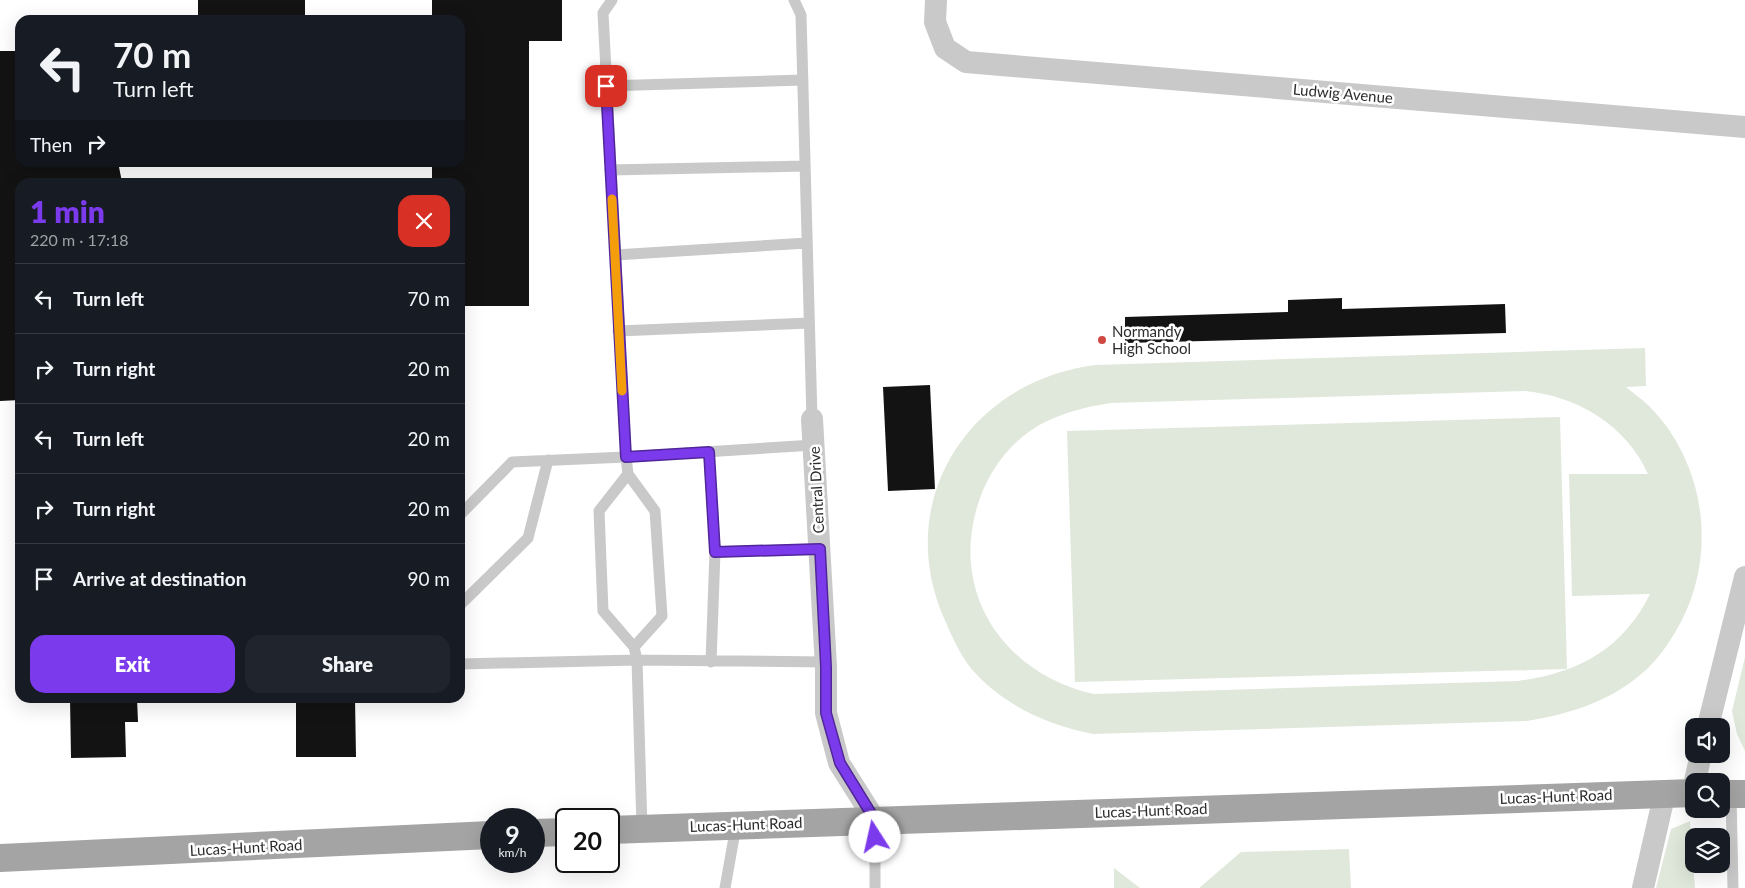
<!DOCTYPE html>
<meta charset="utf-8">
<style>
:root{--surface:#171b24;--page:#20242c;--text:#f1f3f6;--muted:#9ea1a6;--line:#363941;--accent:#7c3aed}
body{margin:0;font-family:Lato,sans-serif;background:var(--page);color:var(--text);height:100vh;display:flex;flex-direction:column;font-size:19px;white-space:nowrap}
*{box-sizing:border-box;margin:0}
p{font-size:16px;color:var(--muted)}
.icon{flex:none;width:28px;height:28px;fill:none;stroke:currentColor;stroke-width:2;stroke-linecap:round;stroke-linejoin:round}
.map{position:relative;flex:1;overflow:hidden}
.details{position:absolute;left:15px;top:178px;width:450px;height:525px;display:flex;flex-direction:column;background:var(--surface);border-radius:15px;box-shadow:0 5px 20px #0002}
.details>*{flex:none}
.guide{position:absolute;left:15px;top:15px;width:450px;height:152px;border-radius:15px;box-shadow:0 5px 20px #0002;background:#171b24;color:var(--text);overflow:hidden}
.tools{position:absolute;left:1685px;top:718px;display:grid;gap:10px}
.tools a{display:grid;place-items:center;width:45px;height:45px;border-radius:10px;background:var(--surface);box-shadow:0 5px 20px #0002;font-size:25px}
.speed{position:absolute;left:480px;top:808px;display:flex;gap:10px;font-size:25px;font-weight:700;text-align:center}
.speed>*{display:grid;place-content:center;width:65px;height:65px;border-radius:50%;background:var(--surface);box-shadow:0 5px 20px #0002;line-height:1}
.speed small{font-size:12px;font-weight:400}
.speed .limit{border:2px solid #111;border-radius:8px;background:#fff;color:#111}
.pin{position:absolute;display:grid;place-items:center;width:42px;height:42px;color:#fff;margin:-21px;border-radius:10px;box-shadow:0 2px 8px #0006}
.me{position:absolute;width:55px;margin:-28px;rotate:350deg;stroke-linejoin:round;filter:drop-shadow(0 0 4px #0008)}
.turn{display:flex;align-items:center;gap:18px;height:105px;padding:0 15px;font-size:22px}
.turn .icon{width:65px;height:65px;stroke-width:2.5}
.turn b{display:block;font-size:35px;line-height:42px}
.then{display:flex;align-items:center;height:48px;padding:0 15px;background:#0003;gap:10px;font-size:19px}
.round{display:grid;place-items:center;flex:none;width:52px;height:52px;border-radius:15px;background:var(--page)}
.headline{display:flex;align-items:center;justify-content:space-between;height:85px;padding:0 15px}
h1{font-size:30px;font-weight:800;line-height:38px;color:var(--accent)}
.action{display:flex;gap:10px;margin-top:auto;padding:10px 15px}
.action a{flex:1;height:58px;border-radius:15px;background:var(--accent);color:#fff;font-size:20px;font-weight:800;line-height:58px;text-align:center}
.action a+a{background:var(--page);color:var(--text)}
ul{padding:0;list-style:none}
li{display:flex;align-items:center;gap:15px;height:70px;padding:0 15px;border-top:1px solid var(--line)}
li div{flex:1}
li b{display:block;font-size:19px}
li em{font-style:normal}
.map>svg:first-child{display:block}
</style>
<div class="map">
<svg width="1745" height="888" viewBox="0 0 1745 888">
<rect width="100%" height="100%" fill="#fff"/>
<path fill="#e0e8db" fill-rule="evenodd" d="M 1645,348 L 1646,386 L 1626,387 C 1633,393 1642,399 1649,406 C 1705,462 1717,551 1682,620 C 1673,637 1661,656 1647,669 C 1614,700 1571,714 1527,721 L 1093,734 C 1049,725 1009,708 977,675 C 961,659 952,636 943,616 C 893,497 972,380 1096,365 ZM 1525,391 C 1577,396 1626,425 1648,474 L 1569,474 L 1572,596 L 1650,594 C 1622,650 1578,673 1518,681 L 1094,694 C 1008,675 952,599 976,511 C 984,480 1003,450 1030,431 C 1053,415 1083,407 1111,403 Z
M 1560,417 L 1567,669 L 1075,682 L 1067,431 Z
M 1745,657 L 1745,751 L 1737,734 L 1732,711 Z
M 1690,821 L 1695,888 L 1656,888 L 1671,829 Z
M 1349,849 L 1351,888 L 1199,888 L 1241,852 Z
M 1114,868 L 1140,888 L 1114,888 Z"/>
<path fill="#131313" d="M 198,0 L 305,0 L 305,20 L 198,20 Z
M 432,0 L 562,0 L 562,41 L 529,41 L 529,306 L 460,306 L 460,182 L 432,182 L 432,162 L 460,162 L 460,20 L 432,20 Z
M 0,51 L 20,51 L 20,162 L 118,162 L 122,182 L 20,182 L 20,400 L 0,401 Z
M 1342,298 L 1342,309 L 1505,304 L 1506,333 L 1125,343 L 1125,317 L 1288,312 L 1288,300 Z
M 930,385 L 935,489 L 888,491 L 883,387 Z
M 70,698 L 137,698 L 138,722 L 125,722 L 126,757 L 71,758 Z
M 296,698 L 355,698 L 356,757 L 296,757 Z"/>
<g fill="none" stroke-linecap="round" stroke-linejoin="round">
<path stroke="#c9c9c9" stroke-width="11" d="M 612,0 L 603,13 L 626,457 L 814,445
M 794,0 L 801,15 L 812,419
M 606,86 L 803,80
M 610,170 L 805,166
M 615,255 L 807,243
M 618,331 L 809,323
M 709,452 L 715,552
M 628,474 L 599,511 L 603,611 L 634,647 L 637,660 L 642,828
M 460,515 L 512,462 L 626,457 L 628,474 L 655,511 L 662,616 L 634,647
M 460,605 L 528,538 L 548,460
M 711,662 L 715,552 L 820,549
M 460,664 L 637,660 L 826,662
M 1731,794 L 1733,888
M 875,820 L 875,888
M 725,888 L 736,826"/>
<path stroke="#c9c9c9" stroke-width="22" d="M 936,0 L 935,22 L 945,48 L 966,62 L 1745,127
M 812,419 L 826,667 L 826,713 L 839,763 L 875,820
M 1708,726 L 1745,577
M 1695,781 L 1701,754
M 1643,888 L 1665,792"/>
<path stroke="#a4a4a4" stroke-width="28" d="M 1721,794 L 1745,794
M 609,830 L 1694,793
M 534,833 L 566,832
M 0,858 L 491,835"/>
</g>
<g fill="none" stroke-linecap="round" stroke-linejoin="round">
<g stroke="#51269a" stroke-width="12">
<path id="route" d="M 606,86 L 626,457 L 709,452 L 715,552 L 820,549 L 826,667 L 826,713 L 840,763 L 875,820 L 875,837"/>
</g>
<use href="#route" stroke="#7c3aed" stroke-width="9"/>
<path stroke="#f59e0b" stroke-width="9" d="M 612,199 L 622,391"/>
</g>
<circle fill="#cf4942" stroke="#fff" stroke-width="2" cx="1102" cy="340" r="5"/>
<g text-anchor="middle" dominant-baseline="central" stroke-width="5" stroke-linejoin="round" paint-order="stroke">
<g font-size="15" fill="#2c2c2c" stroke="#fff">
<text transform="translate(1343 93) rotate(5)">Ludwig Avenue</text>
<text transform="translate(816 490) rotate(-93)">Central Drive</text>
<text transform="translate(1556 796) rotate(-2)">Lucas-Hunt Road</text>
<text transform="translate(1151 810) rotate(-2)">Lucas-Hunt Road</text>
<text transform="translate(746 824) rotate(-2)">Lucas-Hunt Road</text>
<text transform="translate(246 847) rotate(-3)">Lucas-Hunt Road</text>
</g>
<g font-size="15" fill="#2c2c2c" stroke="#fff" text-anchor="start">
<text x="1112" y="331">Normandy<tspan x="1112" dy="17">High School</tspan></text>
</g>
</g>
</svg>
<div class="tools">
<a><svg class="icon" aria-label="sound" viewBox="0 0 24 24"><path d="M4 9h4l5-4v14l-5-4H4zM17 9q2 3 0 6"/></svg></a>
<a><svg class="icon" aria-label="search" viewBox="0 0 24 24"><circle cx="10" cy="10" r="6"/><path d="M15 15l6 6"/></svg></a>
<a><svg class="icon" aria-label="layers" viewBox="0 0 24 24"><path d="M12 4l9 5-9 5-9-5zM3 14l9 5 9-5"/></svg></a>
</div>
<div class="speed"><div>9<small>km/h</small></div><div class="limit">20</div></div>
<div class="pin" style="left:606px;top:86px;background:#d93025"><svg class="icon" aria-label="arrive" viewBox="0 0 24 24"><path d="M6 21V4h12l-3 4 3 4H6"/></svg></div>
<svg class="me" style="left:875px;top:837px" viewBox="-20 -20 40 40"><circle r="19" fill="#fff"/><path d="M0-13L10 11 0 6-10 11z" fill="#7c3aed"/></svg>
<div class="guide">
<div class="turn"><svg class="icon" aria-label="left" viewBox="0 0 24 24"><path d="M17 20v-9H6M10 6l-5 5 5 5"/></svg><div><b>70 m</b>Turn left</div></div>
<div class="then">Then<svg class="icon" aria-label="right" viewBox="0 0 24 24"><path d="M7 20v-9h11M14 6l5 5-5 5"/></svg></div>
</div>
<section class="details">
<div class="headline"><div><h1>1 min</h1><p>220 m · 17:18</p></div><a class="round" style="background:#d93025;color:#fff"><svg class="icon" aria-label="close" viewBox="0 0 24 24"><path d="M6 6l12 12M18 6L6 18"/></svg></a></div>
<ul>
<li><svg class="icon" aria-label="left" viewBox="0 0 24 24"><path d="M17 20v-9H6M10 6l-5 5 5 5"/></svg><div><b>Turn left</b></div><em>70 m</em></li>
<li><svg class="icon" aria-label="right" viewBox="0 0 24 24"><path d="M7 20v-9h11M14 6l5 5-5 5"/></svg><div><b>Turn right</b></div><em>20 m</em></li>
<li><svg class="icon" aria-label="left" viewBox="0 0 24 24"><path d="M17 20v-9H6M10 6l-5 5 5 5"/></svg><div><b>Turn left</b></div><em>20 m</em></li>
<li><svg class="icon" aria-label="right" viewBox="0 0 24 24"><path d="M7 20v-9h11M14 6l5 5-5 5"/></svg><div><b>Turn right</b></div><em>20 m</em></li>
<li><svg class="icon" aria-label="arrive" viewBox="0 0 24 24"><path d="M6 21V4h12l-3 4 3 4H6"/></svg><div><b>Arrive at destination</b></div><em>90 m</em></li>
</ul>
<div class="action"><a>Exit</a><a>Share</a></div>
</section>
</div>
